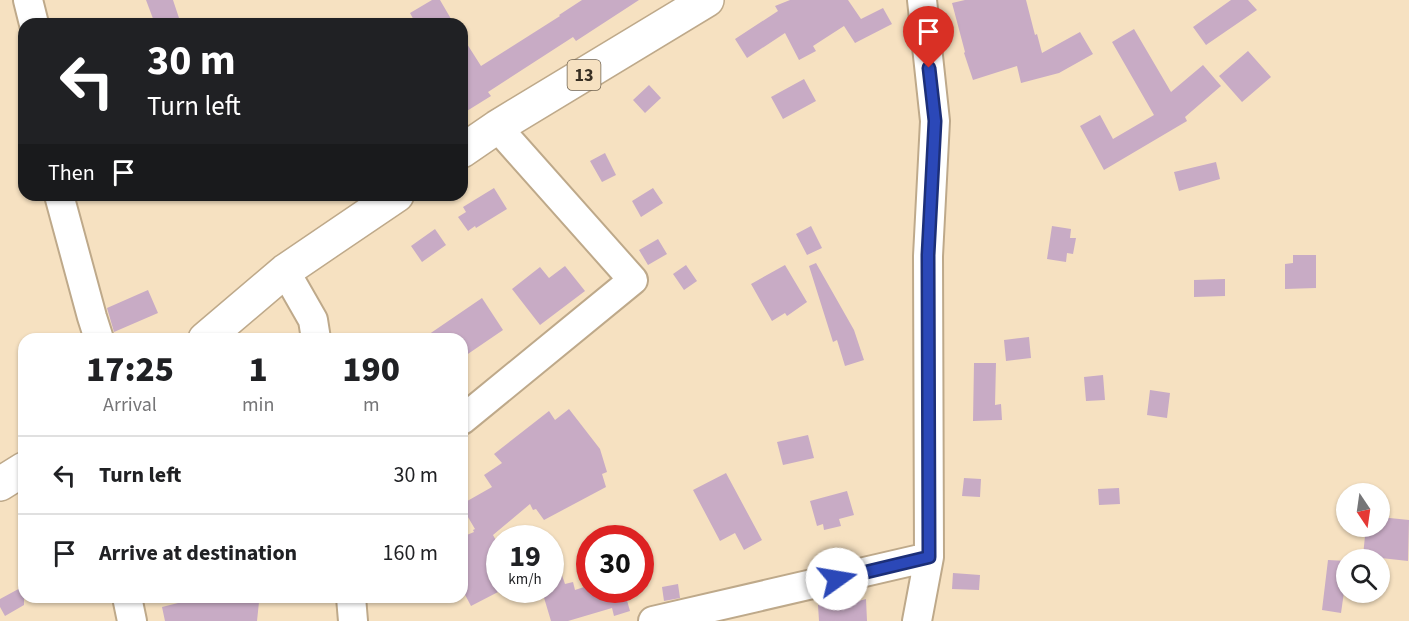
<!DOCTYPE html>
<style>
:root{--surface:#fff;--page:#f2f2f2;--text:#202124;--muted:#757577;--line:#e0e0e0}
body{margin:0;font-family:"Source Sans 3",sans-serif;background:var(--page);color:var(--text);height:100vh;display:flex;flex-direction:column;font-size:22px;white-space:nowrap}
*{box-sizing:border-box;margin:0}
p{font-size:20px;color:var(--muted)}
.icon{flex:none;width:33px;height:33px;fill:none;stroke:currentColor;stroke-width:2;stroke-linecap:round;stroke-linejoin:round}
.map{position:relative;flex:1;overflow:hidden}
.panel{position:absolute;left:18px;top:333px;width:450px;height:270px;display:flex;flex-direction:column;background:var(--surface);border-radius:18px;box-shadow:0 2px 4px #0004}
.panel>*{flex:none}
.guide{position:absolute;left:18px;top:18px;width:450px;height:183px;border-radius:18px;box-shadow:0 2px 4px #0004;background:#202124;color:#fff;overflow:hidden}
.needle{width:39px;rotate:167deg}
.tools{position:absolute;left:1336px;top:483px;display:grid;gap:12px}
.tools a{display:grid;place-items:center;width:54px;height:54px;border-radius:50%;background:var(--surface);box-shadow:0 2px 4px #0004;font-size:30px}
.speed{position:absolute;left:486px;top:525px;display:flex;gap:12px;font-size:30px;font-weight:700;text-align:center}
.speed>*{display:grid;place-content:center;width:78px;height:78px;border-radius:50%;background:var(--surface);box-shadow:0 2px 4px #0004;line-height:1}
.speed small{font-size:15px;font-weight:400}
.speed .limit{border:9px solid #d22;background:#fff;color:#111}
.pin{position:absolute;display:grid;place-items:center;width:51px;height:51px;color:#fff;margin:-62px -26px;border-radius:50% 50% 50% 0;rotate:-45deg;box-shadow:0 0 6px #0007}
.pin .icon{rotate:45deg}
.me{position:absolute;width:66px;margin:-33px;rotate:77deg;stroke-linejoin:round;filter:drop-shadow(0 0 4px #0008)}
.turn{display:flex;align-items:center;gap:21px;height:126px;padding:0 30px;font-size:27px}
.turn .icon{width:78px;height:78px;stroke-width:2.5}
.turn b{display:block;font-size:42px;line-height:51px}
.then{display:flex;align-items:center;height:57px;padding:0 30px;background:#0003;gap:12px;font-size:22px}
.eta{display:flex;justify-content:space-evenly;align-items:center;height:102px;text-align:center}
.eta b{font-size:36px;font-weight:800;line-height:42px}
ul{padding:0;list-style:none}
li{display:flex;align-items:center;gap:18px;height:78px;padding:0 30px;border-top:2px solid var(--line)}
li div{flex:1}
li b{display:block;font-size:22px}
li em{font-style:normal}
.map>svg:first-child{display:block}
</style>
<div class="map">
<svg width="1409" height="621" viewBox="0 0 1409 621">
<rect width="100%" height="100%" fill="#f6e1c1"/>
<path fill="#c8abc5" d="M 146,0 L 173,0 L 180,21 L 170,24 L 155,24 Z
M 432,0 L 440,0 L 454,24 L 416,24 L 410,13 Z
M 582,0 L 639,0 L 576,41 L 573,37 L 488,92 L 491,96 L 462,114 L 462,36 L 481,66 L 560,16 L 559,15 Z
M 790,0 L 848,0 L 861,19 L 883,8 L 892,24 L 855,43 L 844,26 L 813,46 L 816,51 L 799,60 L 785,33 L 747,58 L 735,39 L 778,11 L 775,6 Z
M 965,0 L 1026,0 L 1035,35 L 1037,34 L 1042,53 L 1080,32 L 1093,54 L 1059,73 L 1021,83 L 1017,66 L 973,80 L 964,53 L 965,52 L 952,3 Z
M 1231,0 L 1248,0 L 1257,10 L 1206,45 L 1193,27 Z
M 1134,29 L 1171,92 L 1203,65 L 1221,86 L 1185,117 L 1187,121 L 1104,170 L 1080,126 L 1100,115 L 1113,139 L 1154,115 L 1112,42 Z
M 1248,51 L 1271,77 L 1242,102 L 1219,76 Z
M 804,79 L 816,101 L 783,119 L 771,97 Z
M 649,85 L 661,98 L 645,113 L 633,100 Z
M 605,153 L 616,175 L 602,182 L 590,161 Z
M 1216,162 L 1220,179 L 1179,191 L 1174,172 Z
M 494,188 L 507,209 L 476,228 L 475,226 L 468,231 L 458,217 L 466,212 L 463,207 Z
M 653,188 L 663,203 L 641,217 L 632,201 Z
M 811,226 L 822,248 L 807,255 L 796,234 Z
M 1052,226 L 1071,229 L 1070,238 L 1076,238 L 1073,254 L 1067,253 L 1066,262 L 1047,259 Z
M 435,229 L 446,245 L 422,262 L 411,246 Z
M 658,239 L 667,254 L 648,265 L 639,250 Z
M 1293,255 L 1316,255 L 1316,288 L 1285,289 L 1285,264 L 1293,263 Z
M 816,263 L 854,330 L 864,360 L 845,366 L 837,340 L 833,342 L 809,266 Z
M 686,265 L 697,281 L 684,290 L 673,274 Z
M 785,265 L 807,302 L 787,316 L 785,313 L 772,321 L 751,284 Z
M 565,266 L 585,291 L 540,325 L 512,289 L 540,267 L 549,278 Z
M 1225,279 L 1225,296 L 1194,297 L 1194,280 Z
M 148,290 L 158,313 L 114,332 L 107,308 Z
M 482,298 L 503,330 L 462,358 L 462,339 L 422,339 Z
M 1029,337 L 1031,358 L 1006,361 L 1004,340 Z
M 974,363 L 996,363 L 995,405 L 1001,404 L 1002,420 L 973,421 Z
M 1103,375 L 1105,400 L 1086,401 L 1084,377 Z
M 1150,390 L 1170,393 L 1167,418 L 1147,415 Z
M 569,409 L 600,449 L 607,472 L 602,474 L 606,487 L 544,520 L 536,509 L 533,510 L 530,504 L 493,535 L 500,548 L 500,591 L 471,606 L 462,589 L 462,537 L 474,532 L 473,530 L 475,529 L 462,507 L 462,504 L 492,487 L 484,475 L 502,463 L 494,454 L 549,411 L 555,420 Z
M 808,435 L 814,458 L 783,465 L 777,442 Z
M 726,473 L 762,540 L 744,550 L 735,533 L 720,541 L 693,490 Z
M 964,478 L 981,479 L 980,497 L 962,496 Z
M 1119,488 L 1120,504 L 1099,505 L 1098,489 Z
M 847,491 L 854,515 L 839,519 L 841,526 L 824,530 L 823,524 L 817,526 L 810,501 Z
M 1380,517 L 1409,520 L 1408,561 L 1363,556 L 1366,526 L 1380,526 Z
M 553,549 L 565,584 L 573,582 L 575,590 L 590,585 L 590,590 L 624,590 L 630,611 L 614,616 L 612,608 L 568,621 L 551,621 L 542,591 L 550,590 L 550,550 Z
M 1328,560 L 1347,561 L 1347,586 L 1345,585 L 1341,613 L 1322,610 Z
M 953,573 L 980,575 L 979,590 L 952,589 Z
M 678,584 L 680,598 L 664,601 L 662,587 Z
M 24,586 L 24,605 L 5,616 L 0,607 L 0,599 Z
M 202,597 L 241,597 L 241,602 L 259,602 L 257,621 L 165,621 L 162,607 Z
M 866,599 L 867,621 L 819,621 L 818,605 L 851,603 Z"/>
<g fill="none" stroke-linecap="round" stroke-linejoin="round">
<g stroke="#bea98a" stroke-width="32">
<path id="minor" d="M 28,0 L 34,24
M 59,195 L 92,317 L 99,339
M 285,271 L 313,320 L 316,339
M 462,420 L 633,280 L 497,127
M 127,597 L 132,621
M 351,597 L 353,621
M 653,621 L 929,557
M 917,621 L 929,557 L 928,256 L 935,121 L 922,0"/>
</g>
<g stroke="#bea98a" stroke-width="36">
<path id="major" d="M 462,151 L 497,127 L 707,0
M 205,339 L 285,271 L 397,195
M 0,484 L 24,469"/>
</g>
<use href="#minor" stroke="#fff" stroke-width="28"/>
<use href="#major" stroke="#fff" stroke-width="33"/>
</g>
<g fill="none" stroke-linecap="round" stroke-linejoin="round">
<g stroke="#1c2f78" stroke-width="15">
<path id="route" d="M 837,579 L 929,557 L 928,255 L 935,121 L 929,68"/>
</g>
<use href="#route" stroke="#2b48b8" stroke-width="10"/>
</g>
<g text-anchor="middle" dominant-baseline="central" stroke-width="4.5" stroke-linejoin="round" paint-order="stroke">
<rect fill="#f6e1c1" stroke="#716452" stroke-width="1.5" x="567.5" y="60" width="33" height="30" rx="4.5"/>
<g font-size="18" font-weight="bold" fill="#382f23">
<text x="584" y="75">13</text>
</g>
</g>
</svg>
<div class="tools">
<a><svg class="needle" viewBox="-14 -14 28 28"><path d="M0-13l5 13h-10z" fill="#e53935"/><path d="M0 13l5-13h-10z" fill="#757577"/></svg></a>
<a><svg class="icon" aria-label="search" viewBox="0 0 24 24"><circle cx="10" cy="10" r="6"/><path d="M15 15l6 6"/></svg></a>
</div>
<div class="speed"><div>19<small>km/h</small></div><div class="limit">30</div></div>
<div class="pin" style="left:929px;top:68px;background:#d93025"><svg class="icon" aria-label="arrive" viewBox="0 0 24 24"><path d="M6 21V4h12l-3 4 3 4H6"/></svg></div>
<svg class="me" style="left:837px;top:579px" viewBox="-20 -20 40 40"><circle r="19" fill="#fff"/><path d="M0-13L10 11 0 6-10 11z" fill="#2b48b8"/></svg>
<div class="guide">
<div class="turn"><svg class="icon" aria-label="left" viewBox="0 0 24 24"><path d="M17 20v-9H6M10 6l-5 5 5 5"/></svg><div><b>30 m</b>Turn left</div></div>
<div class="then">Then<svg class="icon" aria-label="arrive" viewBox="0 0 24 24"><path d="M6 21V4h12l-3 4 3 4H6"/></svg></div>
</div>
<section class="panel">
<div class="eta">
<div><b>17:25</b><p>Arrival</p></div>
<div><b>1</b><p>min</p></div>
<div><b>190</b><p>m</p></div>
</div>
<ul>
<li><svg class="icon" aria-label="left" viewBox="0 0 24 24"><path d="M17 20v-9H6M10 6l-5 5 5 5"/></svg><div><b>Turn left</b></div><em>30 m</em></li>
<li><svg class="icon" aria-label="arrive" viewBox="0 0 24 24"><path d="M6 21V4h12l-3 4 3 4H6"/></svg><div><b>Arrive at destination</b></div><em>160 m</em></li>
</ul>
</section>
</div>
